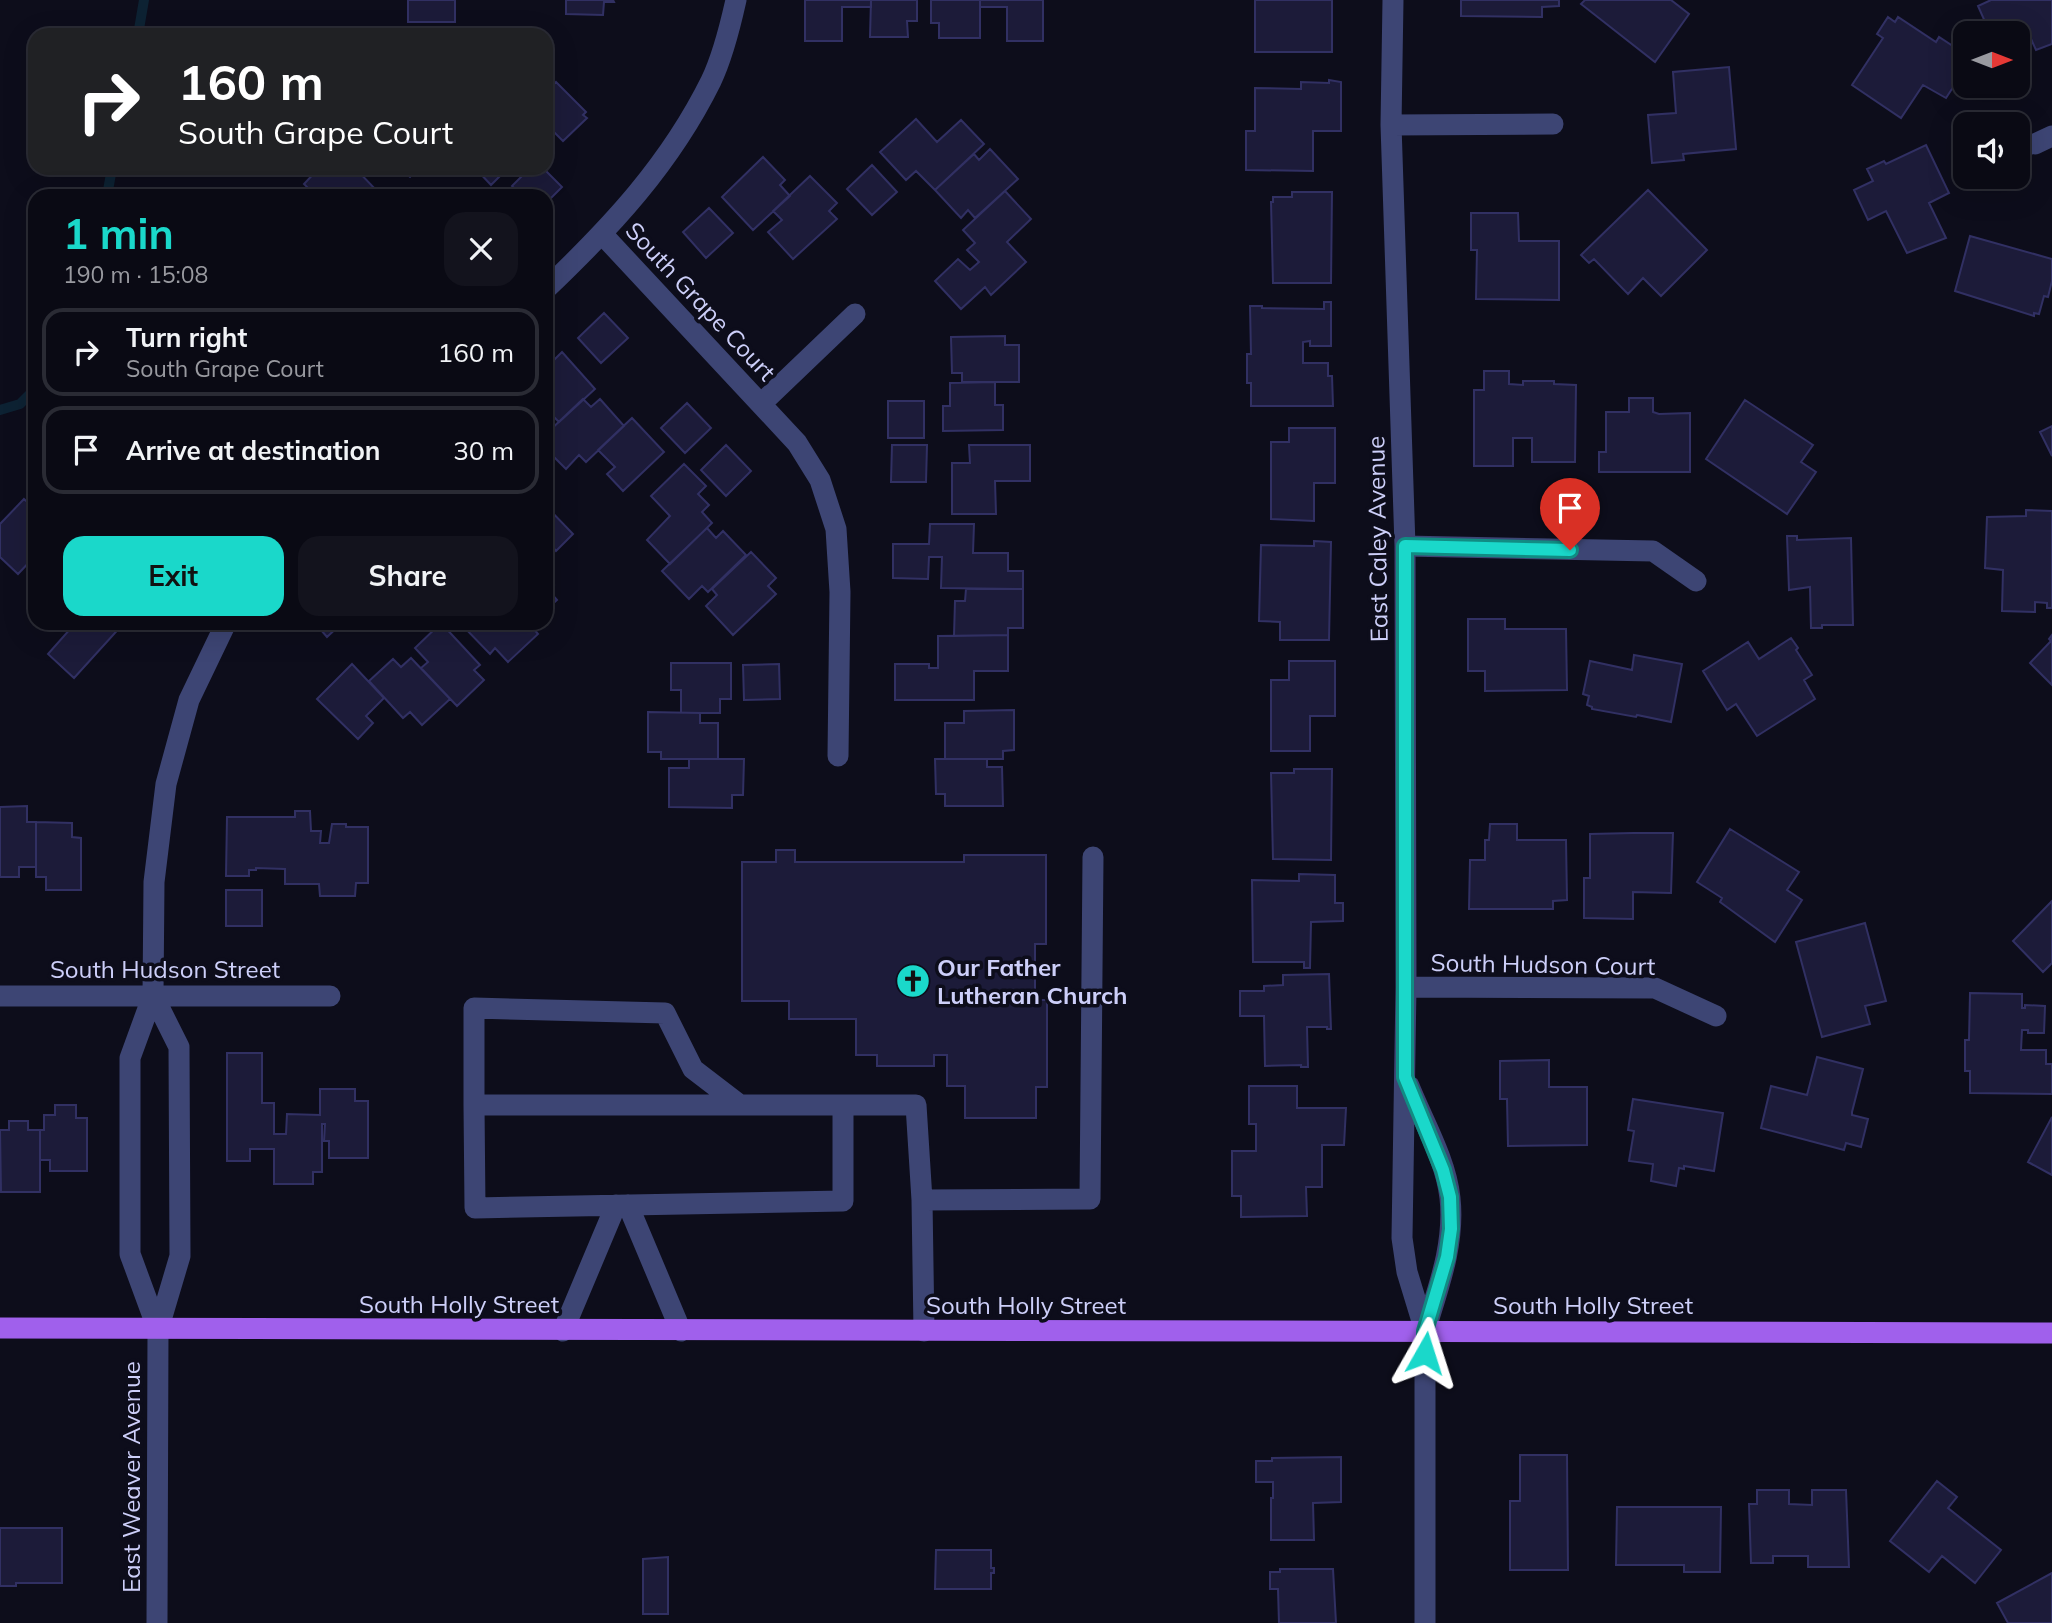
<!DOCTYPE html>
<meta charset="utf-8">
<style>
:root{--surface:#0a0a14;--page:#13131d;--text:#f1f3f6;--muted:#999aa0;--line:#2a2b34;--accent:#1ad8ca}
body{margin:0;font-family:Mulish,sans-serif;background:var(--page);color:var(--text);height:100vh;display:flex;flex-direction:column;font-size:26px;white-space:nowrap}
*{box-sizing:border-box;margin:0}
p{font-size:23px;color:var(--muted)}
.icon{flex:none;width:38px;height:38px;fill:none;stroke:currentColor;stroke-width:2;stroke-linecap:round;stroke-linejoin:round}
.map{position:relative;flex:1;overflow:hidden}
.details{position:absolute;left:28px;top:189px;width:525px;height:441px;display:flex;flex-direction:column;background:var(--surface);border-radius:21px;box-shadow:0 7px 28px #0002,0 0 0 2px var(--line)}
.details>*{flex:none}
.hud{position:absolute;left:28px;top:28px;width:525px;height:147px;border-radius:21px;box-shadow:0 7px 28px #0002,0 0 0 2px var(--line);background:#202124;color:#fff;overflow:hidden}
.needle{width:46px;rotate:90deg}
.tools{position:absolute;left:1953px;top:21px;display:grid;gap:14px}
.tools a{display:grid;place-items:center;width:77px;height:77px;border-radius:14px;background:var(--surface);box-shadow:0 7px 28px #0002,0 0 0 2px var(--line);font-size:35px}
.pin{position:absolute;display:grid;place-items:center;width:60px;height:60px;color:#fff;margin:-72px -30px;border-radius:50% 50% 50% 0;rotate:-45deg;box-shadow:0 0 7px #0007}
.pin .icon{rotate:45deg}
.me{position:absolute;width:77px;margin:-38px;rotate:6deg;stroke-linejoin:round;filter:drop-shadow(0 0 5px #0008)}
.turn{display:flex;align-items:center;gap:24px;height:147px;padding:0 35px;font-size:32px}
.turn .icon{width:91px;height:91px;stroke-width:2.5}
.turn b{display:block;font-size:49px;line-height:60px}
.round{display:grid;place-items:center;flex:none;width:74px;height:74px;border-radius:21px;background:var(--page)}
.summary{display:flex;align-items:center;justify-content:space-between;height:119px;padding:0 35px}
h1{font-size:42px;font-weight:700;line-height:52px;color:var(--accent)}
.action{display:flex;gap:14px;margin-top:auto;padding:14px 35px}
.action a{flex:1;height:80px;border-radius:21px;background:var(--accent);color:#111;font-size:28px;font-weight:700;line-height:80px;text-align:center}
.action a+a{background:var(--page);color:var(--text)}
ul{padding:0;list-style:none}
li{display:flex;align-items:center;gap:21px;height:88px;margin:0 14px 10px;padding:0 21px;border:4px solid var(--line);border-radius:21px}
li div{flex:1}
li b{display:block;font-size:26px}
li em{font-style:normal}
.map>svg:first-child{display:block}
</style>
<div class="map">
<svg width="2052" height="1623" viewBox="0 0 2052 1623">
<rect width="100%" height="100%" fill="#0d0d1b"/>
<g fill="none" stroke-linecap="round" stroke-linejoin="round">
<path stroke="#0d2233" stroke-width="10" d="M 138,35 L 144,0
M 107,196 L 112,168
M 0,410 L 20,404 L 35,389"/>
</g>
<path fill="#1c1b39" stroke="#313063" stroke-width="2" d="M 408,0 L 455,0 L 455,22 L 408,22 Z
M 566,0 L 613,0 L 614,2 L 604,2 L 603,15 L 566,14 Z
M 805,0 L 871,0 L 871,7 L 842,7 L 842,41 L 805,41 Z
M 871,0 L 917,0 L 917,21 L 907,21 L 908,37 L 870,37 Z
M 931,0 L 980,0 L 980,38 L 939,38 L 939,23 L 931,23 Z
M 980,0 L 1043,0 L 1043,41 L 1007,41 L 1007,7 L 980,7 Z
M 1255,0 L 1332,0 L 1332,52 L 1255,52 Z
M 1461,0 L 1559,0 L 1559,6 L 1542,7 L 1542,17 L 1461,16 Z
M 1585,0 L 1671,0 L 1689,14 L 1655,62 L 1581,4 Z
M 1991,0 L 2052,0 L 2052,44 L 2036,50 L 2027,30 L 2018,34 L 1990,33 L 1978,6 Z
M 1888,17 L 1895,22 L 1898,17 L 1936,42 L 1939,37 L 1965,54 L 1965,69 L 1946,98 L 1923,85 L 1901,118 L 1852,85 L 1883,38 L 1877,34 Z
M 1729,67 L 1736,149 L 1683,154 L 1684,160 L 1652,163 L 1648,115 L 1676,113 L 1673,72 Z
M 1329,80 L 1341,82 L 1341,131 L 1313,131 L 1313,171 L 1246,170 L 1246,131 L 1255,131 L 1255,88 L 1301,89 L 1301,82 L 1329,83 Z
M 556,82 L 586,112 L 583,115 L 587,118 L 563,141 L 555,133 L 549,138 L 546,135 L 546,92 Z
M 916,119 L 937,142 L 961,120 L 984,144 L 935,190 L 916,171 L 906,180 L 880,152 Z
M 1926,145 L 1949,193 L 1929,203 L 1946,238 L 1907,253 L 1886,211 L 1868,220 L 1854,190 L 1873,181 L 1867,169 L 1884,161 L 1886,164 Z
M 990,149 L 1018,179 L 975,218 L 968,210 L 961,218 L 935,190 L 974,154 L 979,160 Z
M 763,157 L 785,180 L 780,185 L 790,196 L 753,230 L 722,197 Z
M 872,165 L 897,192 L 872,215 L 847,189 Z
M 319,168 L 355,168 L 379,193 L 377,196 L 316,196 L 304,184 Z
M 394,168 L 419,168 L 410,177 L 403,171 L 399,174 Z
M 475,168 L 508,168 L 491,185 Z
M 530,168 L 543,168 L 562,187 L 546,203 L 546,196 L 522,196 L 512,186 Z
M 810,176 L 837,203 L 829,211 L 837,219 L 793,259 L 768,232 L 782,220 L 773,211 Z
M 1648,190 L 1707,250 L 1661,296 L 1643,278 L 1628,294 L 1594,259 L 1589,263 L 1581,255 Z
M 1005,191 L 1031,219 L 1007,242 L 1026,262 L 991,295 L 985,287 L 961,309 L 935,281 L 958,259 L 970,270 L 979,262 L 967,250 L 975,243 L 963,230 Z
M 1292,192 L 1332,192 L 1331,283 L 1273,283 L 1271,202 L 1273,202 L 1273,197 L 1292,197 Z
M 709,208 L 733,233 L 706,258 L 683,232 Z
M 1471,213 L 1518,213 L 1519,241 L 1559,241 L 1559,300 L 1476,299 L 1477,250 L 1471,250 Z
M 1970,236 L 2052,259 L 2052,281 L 2048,297 L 2044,296 L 2039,314 L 2034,313 L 2034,316 L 1955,291 Z
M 1324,302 L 1331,302 L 1331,346 L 1310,346 L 1310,341 L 1303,342 L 1303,363 L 1328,363 L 1328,376 L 1332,376 L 1333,406 L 1251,406 L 1251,383 L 1247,383 L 1247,354 L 1251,354 L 1250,306 L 1262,306 L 1262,308 L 1324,309 Z
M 604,313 L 628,338 L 601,363 L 578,338 Z
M 1005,336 L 1005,345 L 1019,345 L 1019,382 L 962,382 L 962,373 L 952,373 L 951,337 Z
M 562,352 L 595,389 L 559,422 L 546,409 L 546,368 Z
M 1484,371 L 1509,371 L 1509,384 L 1523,385 L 1523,381 L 1554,381 L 1554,384 L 1576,385 L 1575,462 L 1532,462 L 1532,438 L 1513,438 L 1513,466 L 1474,466 L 1474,390 L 1484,390 Z
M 995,382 L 995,405 L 1003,405 L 1003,430 L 943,431 L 943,406 L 950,406 L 950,383 Z
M 1629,398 L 1653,398 L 1653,412 L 1659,414 L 1690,413 L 1690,472 L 1599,472 L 1599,452 L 1606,452 L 1606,412 L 1629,412 Z
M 583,399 L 591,407 L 600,399 L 624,426 L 586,462 L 579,455 L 566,469 L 546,449 L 546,434 Z
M 1745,400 L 1813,445 L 1801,462 L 1816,472 L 1787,514 L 1706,459 Z
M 888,401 L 924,401 L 924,438 L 888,438 Z
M 687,403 L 711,428 L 685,453 L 661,428 Z
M 632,418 L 664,452 L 623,491 L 607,474 L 615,467 L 598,450 Z
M 2052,426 L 2052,456 L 2040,432 Z
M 1289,428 L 1335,428 L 1335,483 L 1314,483 L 1314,521 L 1271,519 L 1271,442 L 1289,442 Z
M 726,445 L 751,471 L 726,496 L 701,470 Z
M 892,445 L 927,445 L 926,482 L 891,482 Z
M 969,445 L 1030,445 L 1030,481 L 995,481 L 996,514 L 952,514 L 952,463 L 970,463 Z
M 684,464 L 706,486 L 698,494 L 709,505 L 702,512 L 712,523 L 670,564 L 647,540 L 670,516 L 651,496 Z
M 24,499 L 35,509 L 35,556 L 18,574 L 0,557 L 0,524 Z
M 546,506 L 573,534 L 556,551 L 551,545 L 546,549 Z
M 2026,510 L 2052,511 L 2052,608 L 2047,608 L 2047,603 L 2035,602 L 2035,612 L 2002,611 L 2003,570 L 1985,568 L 1987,517 L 2026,516 Z
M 930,524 L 974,524 L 973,553 L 1008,553 L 1008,571 L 1023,571 L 1023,589 L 941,588 L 942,557 L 929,557 L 928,579 L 893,578 L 893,544 L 929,544 Z
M 707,528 L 716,538 L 723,531 L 746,555 L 708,592 L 702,586 L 689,599 L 662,571 Z
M 1787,536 L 1797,536 L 1797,540 L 1851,538 L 1853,625 L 1822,625 L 1822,628 L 1811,628 L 1810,587 L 1789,590 Z
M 1314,541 L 1331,542 L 1329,640 L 1280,640 L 1280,622 L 1259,621 L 1261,545 L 1314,546 Z
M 751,552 L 776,578 L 768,586 L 776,594 L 733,635 L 706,606 L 717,595 L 712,589 Z
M 546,576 L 554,585 L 549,591 L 557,600 L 546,610 Z
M 966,589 L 1023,589 L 1023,628 L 1008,628 L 1008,635 L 954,636 L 955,601 L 965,601 Z
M 1468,619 L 1505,619 L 1505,629 L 1566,629 L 1567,690 L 1485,691 L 1485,671 L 1468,671 Z
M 80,623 L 124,623 L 74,678 L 48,654 L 71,628 L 74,630 Z
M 315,623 L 342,623 L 327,637 Z
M 441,623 L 480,665 L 474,670 L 484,680 L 457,706 L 421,668 L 428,662 L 415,648 Z
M 460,623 L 529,623 L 538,634 L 508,662 L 495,648 L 490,654 Z
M 1008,635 L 1008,671 L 974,671 L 974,700 L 895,700 L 895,664 L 929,664 L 929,668 L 938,668 L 938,636 Z
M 2052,635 L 2052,685 L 2030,663 L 2051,641 L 2049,639 Z
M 1791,638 L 1798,648 L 1796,650 L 1812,675 L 1804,680 L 1815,699 L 1757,736 L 1736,704 L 1727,710 L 1703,671 L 1748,642 L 1759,659 Z
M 1634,655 L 1682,664 L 1671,722 L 1637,715 L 1636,717 L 1592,709 L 1592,707 L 1587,705 L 1589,696 L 1583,694 L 1590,661 L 1632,670 Z
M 411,658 L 450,699 L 422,725 L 410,712 L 403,718 L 369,681 L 393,659 L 401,667 Z
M 1289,661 L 1335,661 L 1335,716 L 1310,716 L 1310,751 L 1271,751 L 1271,680 L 1289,680 Z
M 671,663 L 731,663 L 731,699 L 720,699 L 720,713 L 681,713 L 681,690 L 671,690 Z
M 352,664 L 384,698 L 366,716 L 373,723 L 358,739 L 317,699 Z
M 779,664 L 780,699 L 744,700 L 743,665 Z
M 1014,710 L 1014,750 L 1003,751 L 1003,759 L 945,759 L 945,723 L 964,723 L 964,711 Z
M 648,712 L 700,713 L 700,723 L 718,723 L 718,759 L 661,759 L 661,752 L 648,752 Z
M 689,759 L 744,759 L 743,795 L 732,795 L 732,808 L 669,807 L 669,768 L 689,768 Z
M 935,759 L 987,759 L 987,767 L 1002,767 L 1003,806 L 945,806 L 945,794 L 936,794 Z
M 1294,769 L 1332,769 L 1331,860 L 1273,859 L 1271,773 L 1294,773 Z
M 27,806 L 27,822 L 36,822 L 36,867 L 19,867 L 19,877 L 0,877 L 0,807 Z
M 295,811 L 310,811 L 311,831 L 321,831 L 320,843 L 329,843 L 332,824 L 346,824 L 346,827 L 368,827 L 368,883 L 356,883 L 355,896 L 320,896 L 319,884 L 285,884 L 285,869 L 256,868 L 256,870 L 249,870 L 249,876 L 226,876 L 227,817 L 295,817 Z
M 36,822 L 72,823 L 72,837 L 81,838 L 81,890 L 46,890 L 46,877 L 36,877 Z
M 1490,824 L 1517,824 L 1517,840 L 1566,840 L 1567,900 L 1553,901 L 1553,909 L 1469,909 L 1470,860 L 1485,860 L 1485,840 L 1489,840 Z
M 1730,829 L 1799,872 L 1787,890 L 1802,900 L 1775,942 L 1720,902 L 1722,898 L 1697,882 Z
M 1633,833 L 1673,833 L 1671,893 L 1633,892 L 1633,919 L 1584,918 L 1584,878 L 1590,878 L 1590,834 Z
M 776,850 L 795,850 L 795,862 L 964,862 L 964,855 L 1046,855 L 1046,944 L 1035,944 L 1035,1000 L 1047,1000 L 1047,1087 L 1036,1087 L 1036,1118 L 965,1118 L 965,1086 L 947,1086 L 947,1055 L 934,1055 L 934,1066 L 877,1066 L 877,1055 L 856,1055 L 856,1019 L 789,1019 L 789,1001 L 742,1001 L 742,862 L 776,862 Z
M 1299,874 L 1335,875 L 1335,903 L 1343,903 L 1343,921 L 1311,922 L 1310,968 L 1304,968 L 1304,962 L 1253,962 L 1252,880 L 1299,881 Z
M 226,890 L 262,890 L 262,926 L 226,926 Z
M 2052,901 L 2052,963 L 2043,972 L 2013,941 Z
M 1865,923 L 1886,1001 L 1865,1006 L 1870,1024 L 1822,1037 L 1796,942 Z
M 1329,974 L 1331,1029 L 1327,1029 L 1327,1027 L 1307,1027 L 1308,1067 L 1301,1067 L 1301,1065 L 1265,1066 L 1264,1016 L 1240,1016 L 1240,991 L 1264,991 L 1264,986 L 1283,985 L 1283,975 Z
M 1970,993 L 2022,994 L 2022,1008 L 2025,1008 L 2025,1005 L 2045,1006 L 2044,1033 L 2028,1033 L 2028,1030 L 2022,1030 L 2021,1050 L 2046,1050 L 2046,1064 L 2052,1064 L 2052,1094 L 1970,1093 L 1970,1071 L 1965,1071 L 1965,1040 L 1969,1040 Z
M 227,1053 L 262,1053 L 262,1103 L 274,1103 L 274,1134 L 286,1134 L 287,1114 L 320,1115 L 320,1089 L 355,1089 L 355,1101 L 368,1101 L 368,1158 L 329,1158 L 329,1141 L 324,1141 L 325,1124 L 322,1124 L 322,1172 L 313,1172 L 313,1184 L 274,1184 L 274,1149 L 250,1149 L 250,1161 L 227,1161 Z
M 1817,1057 L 1863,1069 L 1852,1112 L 1852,1115 L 1868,1119 L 1861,1147 L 1846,1143 L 1844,1150 L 1761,1128 L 1771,1086 L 1807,1095 Z
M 1549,1060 L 1549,1087 L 1587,1087 L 1587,1145 L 1508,1146 L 1507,1099 L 1500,1099 L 1500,1061 Z
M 1249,1086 L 1297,1086 L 1297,1108 L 1346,1108 L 1344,1145 L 1322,1145 L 1322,1187 L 1306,1187 L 1307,1216 L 1241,1217 L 1241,1196 L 1232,1196 L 1232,1151 L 1256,1151 L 1256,1124 L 1249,1124 Z
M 1633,1099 L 1723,1113 L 1714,1171 L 1684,1166 L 1684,1169 L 1679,1168 L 1676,1186 L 1651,1181 L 1653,1164 L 1629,1161 L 1634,1131 L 1628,1130 Z
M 55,1105 L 76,1105 L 76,1118 L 87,1118 L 87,1171 L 50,1171 L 50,1160 L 40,1160 L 40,1130 L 44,1130 L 44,1115 L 55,1115 Z
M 2052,1117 L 2052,1175 L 2028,1162 Z
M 9,1121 L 28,1121 L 28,1130 L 40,1130 L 40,1192 L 1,1192 L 0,1130 L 9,1130 Z
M 1520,1455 L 1567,1455 L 1568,1570 L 1510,1570 L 1510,1501 L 1520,1501 Z
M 1341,1457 L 1341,1502 L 1313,1503 L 1314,1540 L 1271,1540 L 1271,1498 L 1273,1498 L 1273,1482 L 1256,1482 L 1256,1461 L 1272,1461 L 1272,1458 Z
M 1937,1481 L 1957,1497 L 1948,1508 L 2001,1550 L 1975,1583 L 1942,1556 L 1929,1572 L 1890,1541 Z
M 1757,1490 L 1789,1490 L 1789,1504 L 1812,1505 L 1812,1490 L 1846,1490 L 1849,1567 L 1808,1567 L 1808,1556 L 1773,1556 L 1773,1563 L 1751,1563 L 1749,1504 L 1757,1504 Z
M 1617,1507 L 1721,1507 L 1720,1572 L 1684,1572 L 1684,1565 L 1616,1565 Z
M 0,1528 L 62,1528 L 62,1583 L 16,1583 L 16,1586 L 0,1586 Z
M 936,1550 L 991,1550 L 991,1568 L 994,1568 L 994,1573 L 991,1573 L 991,1589 L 935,1589 Z
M 668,1557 L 668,1614 L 643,1614 L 643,1559 Z
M 1280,1569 L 1333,1569 L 1336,1623 L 1279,1623 L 1278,1589 L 1270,1589 L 1270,1572 L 1280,1572 Z
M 2052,1573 L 2052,1623 L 2008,1623 L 1997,1603 Z"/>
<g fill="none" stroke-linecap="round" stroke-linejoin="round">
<path stroke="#3d4574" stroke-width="21" d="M 1393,0 L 1391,125 L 1405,546 L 1406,987 L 1402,1238 L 1407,1272 L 1425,1331 L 1425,1623
M 1391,125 L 1553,124
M 2035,144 L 2052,136
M 603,235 L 797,443 L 820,480 L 836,529 L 840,592 L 838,756
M 546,289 C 612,226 670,164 711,81 C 723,56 730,27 736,0
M 762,403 L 855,314
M 1405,546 L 1653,551 L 1696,581
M 1406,987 L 1655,988 L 1716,1016
M 153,995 L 179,1047 L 180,1256 L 158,1330 L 157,1623
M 0,996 L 330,996
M 1409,1086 C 1423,1121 1446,1160 1450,1198 C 1455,1245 1438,1288 1425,1331
M 474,1105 L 475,1208 L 843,1201 L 843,1105
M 740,1105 L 693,1069 L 665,1013 L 474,1008 L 474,1105 L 916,1105 L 922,1200
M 628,1205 L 681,1331
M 158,1330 L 130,1254 L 130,1058 L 153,995 L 154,882 L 166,784 L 189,700 L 226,623
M 563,1331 L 616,1205
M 924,1331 L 922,1200 L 1090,1199 L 1093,857"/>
<path stroke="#a060ec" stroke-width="21" d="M 0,1328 L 2052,1333"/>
</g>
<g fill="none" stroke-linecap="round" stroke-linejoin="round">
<g stroke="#118c83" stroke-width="18">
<path id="route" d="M 1425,1353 L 1425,1331 L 1447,1257 L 1451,1229 L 1450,1197 L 1443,1170 L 1405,1077 L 1405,546 L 1570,550"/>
</g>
<use href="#route" stroke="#1ad8ca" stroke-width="12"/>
</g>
<defs>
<g id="church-disc" transform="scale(1.75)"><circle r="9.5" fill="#1ad8ca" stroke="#0d0d1b"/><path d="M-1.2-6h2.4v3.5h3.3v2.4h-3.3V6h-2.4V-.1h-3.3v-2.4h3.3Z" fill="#111"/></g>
</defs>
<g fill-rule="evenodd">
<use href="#church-disc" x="913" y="981"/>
</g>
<g text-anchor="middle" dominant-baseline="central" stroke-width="7" stroke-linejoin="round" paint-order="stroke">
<g font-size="24" fill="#cdcff9" stroke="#0d0d1b">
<text transform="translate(701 301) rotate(47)">South Grape Court</text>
<text transform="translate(1377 539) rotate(-91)">East Caley Avenue</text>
<text transform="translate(1543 964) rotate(1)">South Hudson Court</text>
<text x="165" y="969">South Hudson Street</text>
<text x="459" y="1304">South Holly Street</text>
<text x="1026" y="1305">South Holly Street</text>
<text x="1593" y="1305">South Holly Street</text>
<text transform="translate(131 1477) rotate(-90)">East Weaver Avenue</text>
</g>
<g font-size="24" font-weight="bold" fill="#cdcff9" stroke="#0d0d1b" text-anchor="start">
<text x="937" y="967">Our Father<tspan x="937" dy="28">Lutheran Church</tspan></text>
</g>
</g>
</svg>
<div class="tools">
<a><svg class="needle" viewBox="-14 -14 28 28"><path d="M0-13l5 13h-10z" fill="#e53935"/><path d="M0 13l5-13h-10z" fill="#999aa0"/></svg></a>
<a><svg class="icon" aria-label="sound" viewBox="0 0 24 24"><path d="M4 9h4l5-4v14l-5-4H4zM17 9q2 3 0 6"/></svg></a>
</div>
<div class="pin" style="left:1570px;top:550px;background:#d93025"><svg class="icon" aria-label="arrive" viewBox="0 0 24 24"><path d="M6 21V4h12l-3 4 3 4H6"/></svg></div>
<svg class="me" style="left:1425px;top:1353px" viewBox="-20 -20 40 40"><path d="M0-17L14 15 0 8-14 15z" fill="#1ad8ca" stroke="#fff" stroke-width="4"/></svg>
<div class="hud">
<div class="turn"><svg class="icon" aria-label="right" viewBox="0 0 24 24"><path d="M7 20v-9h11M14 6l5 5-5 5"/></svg><div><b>160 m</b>South Grape Court</div></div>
</div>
<section class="details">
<div class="summary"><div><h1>1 min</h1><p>190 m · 15:08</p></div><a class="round"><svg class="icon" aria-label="close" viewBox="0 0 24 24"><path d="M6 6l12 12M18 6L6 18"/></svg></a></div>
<ul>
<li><svg class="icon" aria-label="right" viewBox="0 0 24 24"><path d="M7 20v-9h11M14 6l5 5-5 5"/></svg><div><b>Turn right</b><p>South Grape Court</p></div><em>160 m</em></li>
<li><svg class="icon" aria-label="arrive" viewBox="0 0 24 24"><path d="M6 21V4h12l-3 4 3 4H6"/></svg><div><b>Arrive at destination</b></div><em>30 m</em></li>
</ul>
<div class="action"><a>Exit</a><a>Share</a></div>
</section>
</div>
